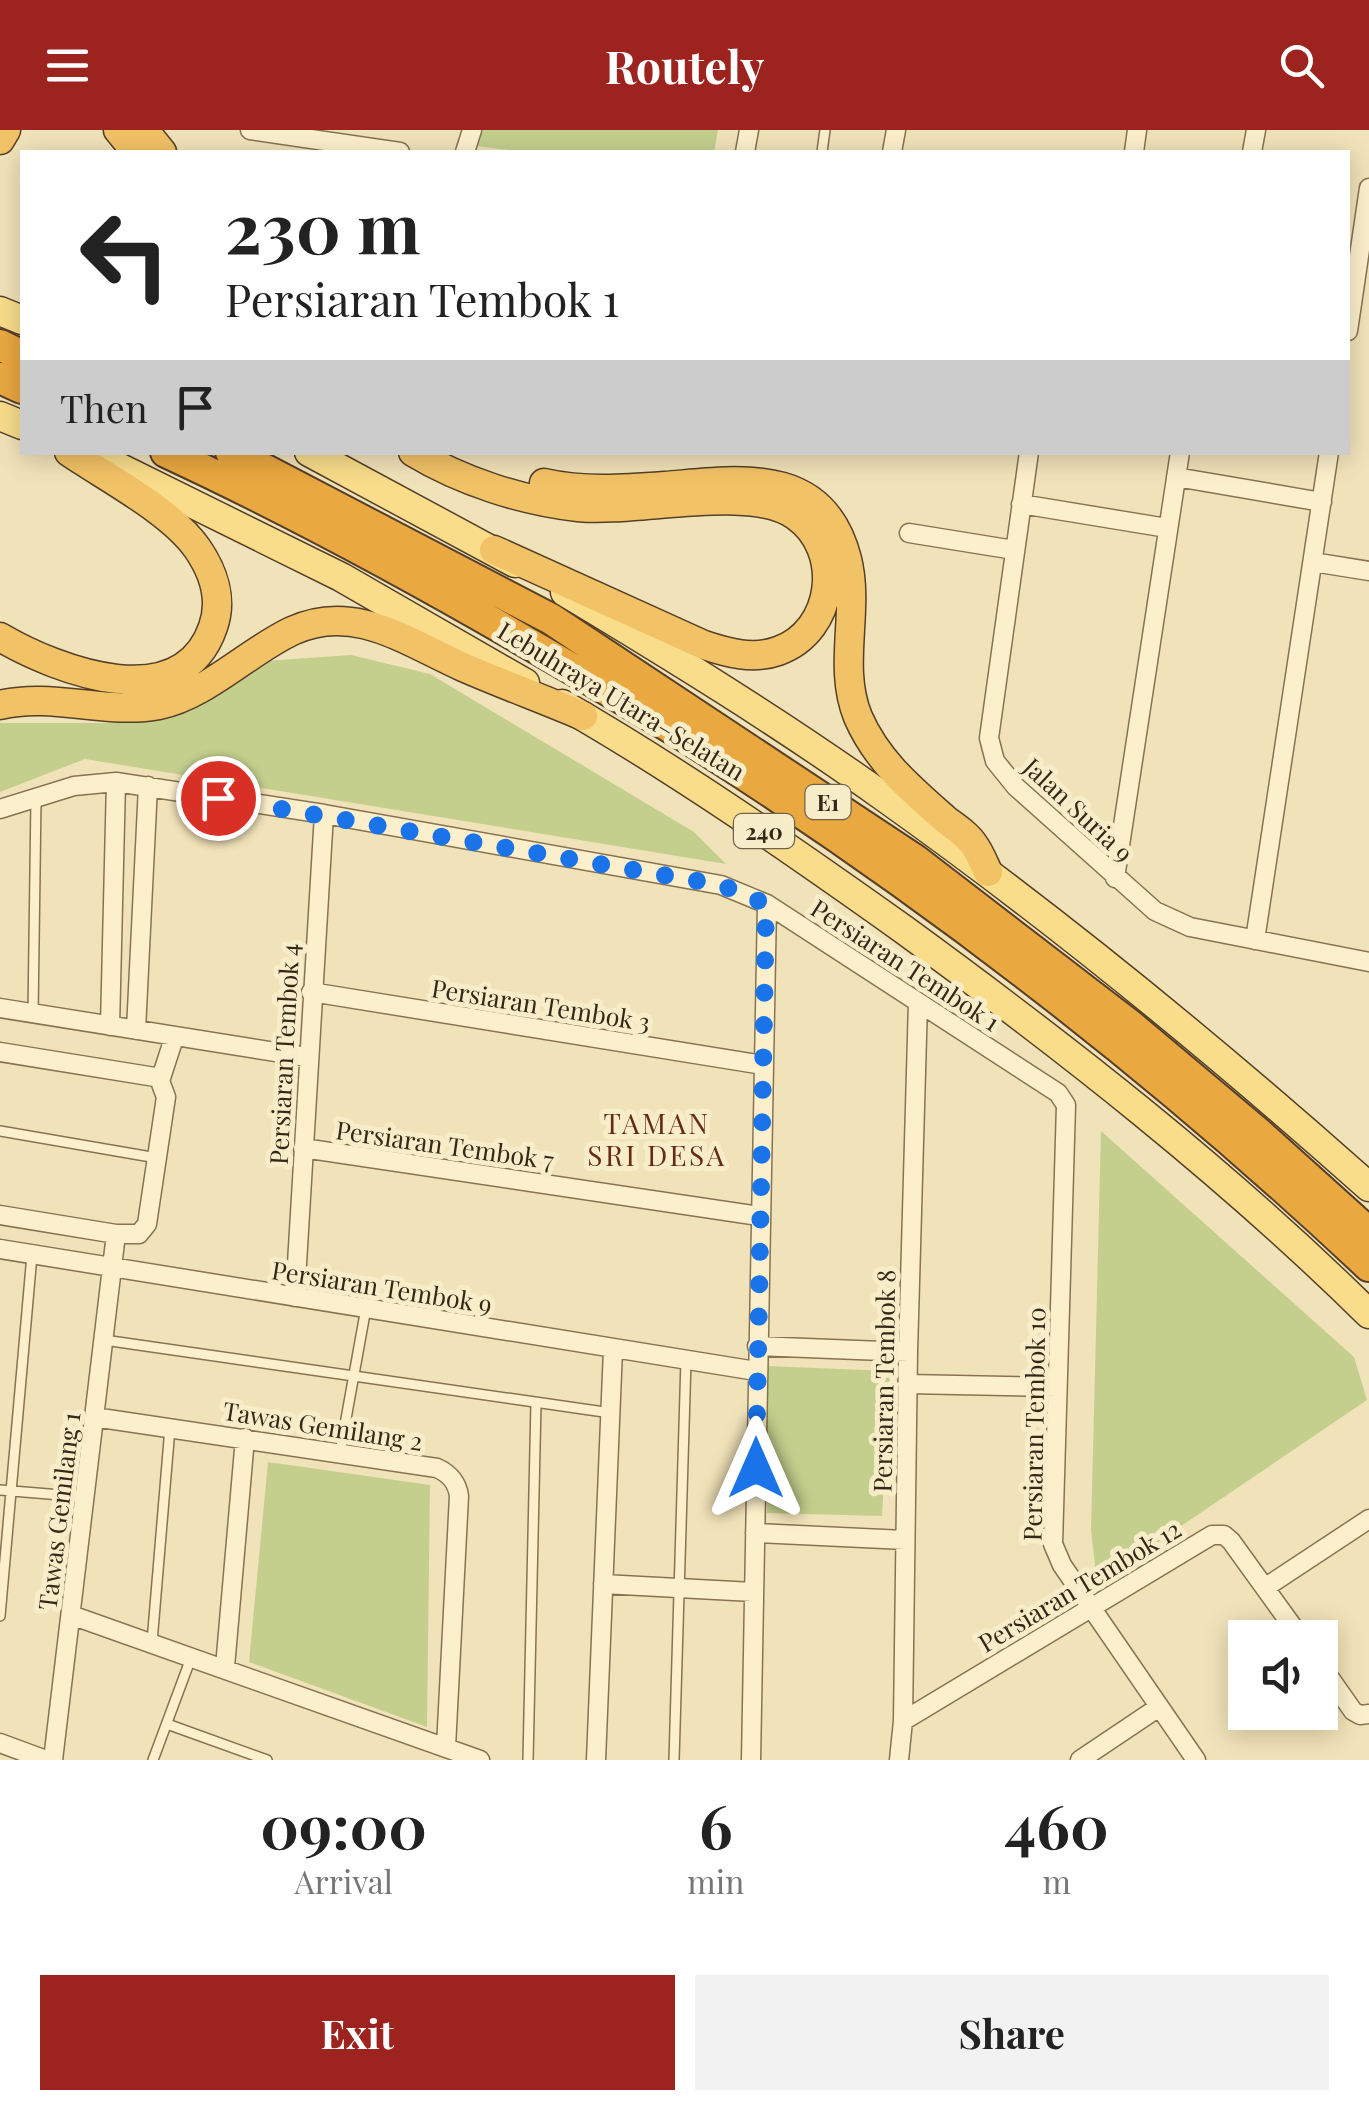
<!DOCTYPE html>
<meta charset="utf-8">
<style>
:root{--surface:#fff;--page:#f2f2f2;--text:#222;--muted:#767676;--accent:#9c231e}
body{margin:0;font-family:"Playfair Display",serif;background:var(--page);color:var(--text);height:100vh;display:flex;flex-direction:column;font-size:38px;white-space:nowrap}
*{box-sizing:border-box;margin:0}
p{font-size:32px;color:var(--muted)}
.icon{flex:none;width:55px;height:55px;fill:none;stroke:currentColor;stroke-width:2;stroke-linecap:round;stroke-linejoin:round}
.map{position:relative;height:1630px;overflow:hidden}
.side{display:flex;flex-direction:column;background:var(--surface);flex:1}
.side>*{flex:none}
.top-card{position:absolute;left:20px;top:20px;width:1330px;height:305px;border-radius:0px;box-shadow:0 5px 25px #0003;background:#fff;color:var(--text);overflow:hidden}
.fabs{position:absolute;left:1228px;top:1490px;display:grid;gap:20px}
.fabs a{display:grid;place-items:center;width:110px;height:110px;border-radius:0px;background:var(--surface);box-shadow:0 5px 25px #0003;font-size:50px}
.pin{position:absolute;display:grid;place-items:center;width:85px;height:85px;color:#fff;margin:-42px;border:5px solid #fff;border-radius:50%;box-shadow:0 2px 10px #0007}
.me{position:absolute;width:110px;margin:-55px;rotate:0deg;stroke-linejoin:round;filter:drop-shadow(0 0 8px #0008)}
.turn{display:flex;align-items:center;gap:35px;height:210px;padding:0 40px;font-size:45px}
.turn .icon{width:130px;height:130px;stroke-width:2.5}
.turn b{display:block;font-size:70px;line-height:85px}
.then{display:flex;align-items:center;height:95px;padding:0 40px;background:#0003;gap:20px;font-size:38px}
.eta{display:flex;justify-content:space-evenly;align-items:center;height:170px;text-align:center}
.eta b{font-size:60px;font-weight:700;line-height:70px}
.primary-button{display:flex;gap:20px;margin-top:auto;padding:20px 40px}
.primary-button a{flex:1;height:115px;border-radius:0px;background:var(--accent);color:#fff;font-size:40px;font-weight:700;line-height:115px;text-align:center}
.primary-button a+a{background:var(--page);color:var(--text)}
header{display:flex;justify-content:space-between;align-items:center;height:130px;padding:0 40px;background:var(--accent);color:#fff;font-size:45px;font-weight:700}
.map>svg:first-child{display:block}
</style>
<header><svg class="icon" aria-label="menu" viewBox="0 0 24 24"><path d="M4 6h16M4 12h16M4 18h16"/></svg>Routely<svg class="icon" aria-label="search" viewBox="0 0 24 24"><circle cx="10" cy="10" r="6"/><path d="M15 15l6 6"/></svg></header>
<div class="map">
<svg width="1369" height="1630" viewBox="0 0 1369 1630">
<rect width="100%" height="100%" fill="#f1e3b9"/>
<path fill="#c4cf8d" d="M 482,0 L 718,0 L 714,22 L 525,22 L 476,16 Z
M 351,525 L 430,544 L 694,702 L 726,734 L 85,629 L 0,662 L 0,593 L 115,593 L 190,581 L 265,531 Z
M 1101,1001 L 1354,1227 L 1367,1270 L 1097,1453 L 1091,1400 Z
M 766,1236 L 890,1241 L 882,1386 L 767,1383 Z
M 268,1332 L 430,1355 L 427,1597 L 249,1532 Z"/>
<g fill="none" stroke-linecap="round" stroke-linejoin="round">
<g stroke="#887252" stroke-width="12">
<path id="service" d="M 822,22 L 825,0
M 33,884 L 36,669
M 0,1001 L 157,1028
M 104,1210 L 611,1283
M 340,1322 L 366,1178
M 0,1360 L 85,1367
M 0,1486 L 32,1125
M 152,1512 L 170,1298
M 167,1594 L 267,1630
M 153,1630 L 191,1528
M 528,1630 L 536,1273
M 674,1630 L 686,1230"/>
</g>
<g stroke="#887252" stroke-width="21">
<path id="minor" d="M 250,0 L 400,22
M 465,22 L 472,0
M 745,22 L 749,0
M 892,22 L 896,0
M 1134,22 L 1137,0
M 1252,22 L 1256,0
M 1348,201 L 1369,58
M 1029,322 L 989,608 L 995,631 L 1016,657 L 1155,781 L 1190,797 L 1369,832
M 1176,347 L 1322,372
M 1021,374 L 1167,398
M 909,403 L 1014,420
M 1313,432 L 1369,441
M 0,679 L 74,656 L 116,652 L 324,684 L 721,755 L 767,774 L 1058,963 L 1066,975 L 1053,1414 L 1062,1435 L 1196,1630
M 1115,748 L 1180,322
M 1255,810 L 1329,322
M 311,862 L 763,935
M 0,878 L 307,927
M 110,896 L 116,652
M 136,900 L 148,656
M 0,922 L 155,947 L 160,951 L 166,967 L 147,1094 L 139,1104 L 116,1104
M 160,951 L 174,908
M 303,1018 L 759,1086
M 0,1085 L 116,1104 L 53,1630
M 0,1119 L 756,1241
M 295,1167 L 324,684
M 757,1216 L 908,1222
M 907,1254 L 1057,1257
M 94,1287 L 437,1338 C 450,1344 457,1352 459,1366 L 446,1617
M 755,1403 L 905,1410
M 603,1454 L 753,1462
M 1266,1457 L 1369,1389
M 71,1485 L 480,1630
M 1320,1534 L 1353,1581 L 1360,1585 L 1369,1584
M 225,1537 L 245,1308
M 903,1591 L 1212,1405 L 1224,1405 L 1231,1411 L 1301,1508
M 0,1613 L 46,1630
M 596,1630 L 613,1219
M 751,1630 L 767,774
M 899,1630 L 903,1591 L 908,1222 L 918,872
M 1080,1630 L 1159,1577"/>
</g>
<g stroke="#553f28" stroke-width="31">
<path id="primary" d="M 0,181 L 22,190
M 0,286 L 22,295
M 309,322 L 515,433
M 90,323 L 341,447 L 525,553
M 565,462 C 673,527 782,594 884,667 C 1053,787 1214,919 1369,1057
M 562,574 C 680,642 792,720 903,799 C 1066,918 1225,1042 1369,1184"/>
</g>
<g stroke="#553f28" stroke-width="31">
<path id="trunk" d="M 118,0 L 136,22
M 144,0 L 162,22
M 0,10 L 6,0
M 413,322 C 461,351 522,371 578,377 C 637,383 751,353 796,386 C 844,420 835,501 778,521 C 753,530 728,523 704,515 L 494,420
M 544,353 C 583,362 625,359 665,356 C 740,350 823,335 847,429 C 860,481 837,536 858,587 C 877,631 911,659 946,690 C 955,697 968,705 974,715 C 980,723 984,734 988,742
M 0,507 C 58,541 182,588 213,497 C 223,469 213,441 197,418 C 171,381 107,348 69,322
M 0,575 C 52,562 106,585 159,575 C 205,566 249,521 292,501 C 354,472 407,512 463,537 C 502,554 543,569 583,586"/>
</g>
<g stroke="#553f28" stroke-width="34">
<path id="motorway" d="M 0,215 L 22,226
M 0,248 L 22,258
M 166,322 C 308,388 444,463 579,543 C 620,568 662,591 702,617 C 939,769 1164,943 1369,1136
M 231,322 L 551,489 L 915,730 L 1131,896 L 1257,1002 L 1369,1103"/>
</g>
<use href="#service" stroke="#fcf0cc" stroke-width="9"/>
<use href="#minor" stroke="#fcf0cc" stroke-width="18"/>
<use href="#primary" stroke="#f9dd8b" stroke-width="28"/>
<use href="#trunk" stroke="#f2c266" stroke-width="28"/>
<use href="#motorway" stroke="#eaa840" stroke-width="30"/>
</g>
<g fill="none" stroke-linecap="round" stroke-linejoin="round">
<path stroke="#1a73e8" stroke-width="18" stroke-dasharray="0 32.4" d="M 218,668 L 721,755 L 766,774 L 756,1338"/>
</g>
<g text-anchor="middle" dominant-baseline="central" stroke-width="10" stroke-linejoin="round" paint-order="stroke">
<g fill="#f8edc9" stroke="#70634e" stroke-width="2.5">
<rect x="805.5" y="655" width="45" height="34" rx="8"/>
<rect x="734" y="684" width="60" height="34" rx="8"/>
</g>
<g font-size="22" font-weight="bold" fill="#362819">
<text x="828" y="672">E1</text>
<text x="764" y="701">240</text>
</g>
<g font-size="25" fill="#362819" stroke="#f8edc9">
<text transform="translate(622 570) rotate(31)">Lebuhraya Utara–Selatan</text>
<text transform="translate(1079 679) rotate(43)">Jalan Suria 9</text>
<text transform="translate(906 834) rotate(33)">Persiaran Tembok 1</text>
<text transform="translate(541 874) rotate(9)">Persiaran Tembok 3</text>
<text transform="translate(283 924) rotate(-87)">Persiaran Tembok 4</text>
<text transform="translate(445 1014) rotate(8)">Persiaran Tembok 7</text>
<text transform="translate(382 1156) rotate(9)">Persiaran Tembok 9</text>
<text transform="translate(883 1251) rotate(-89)">Persiaran Tembok 8</text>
<text transform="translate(1033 1294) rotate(-89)">Persiaran Tembok 10</text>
<text transform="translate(323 1295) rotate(9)">Tawas Gemilang 2</text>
<text transform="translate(58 1381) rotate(-83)">Tawas Gemilang 1</text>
<text transform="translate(1079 1455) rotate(-31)">Persiaran Tembok 12</text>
</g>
<g font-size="28" letter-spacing="2.5" fill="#662a15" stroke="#f8edc9">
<text x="657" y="992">TAMAN<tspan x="657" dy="32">SRI DESA</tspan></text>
</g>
</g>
</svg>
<div class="fabs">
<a><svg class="icon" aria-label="sound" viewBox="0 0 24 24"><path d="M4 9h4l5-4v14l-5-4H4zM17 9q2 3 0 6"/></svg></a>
</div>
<div class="pin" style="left:218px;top:668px;background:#d93025"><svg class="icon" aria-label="arrive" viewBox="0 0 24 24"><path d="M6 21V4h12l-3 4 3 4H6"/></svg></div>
<svg class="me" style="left:756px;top:1338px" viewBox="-20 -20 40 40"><path d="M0-17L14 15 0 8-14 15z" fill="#1a73e8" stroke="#fff" stroke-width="4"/></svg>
<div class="top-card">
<div class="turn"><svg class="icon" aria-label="left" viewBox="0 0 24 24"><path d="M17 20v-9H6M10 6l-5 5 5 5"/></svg><div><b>230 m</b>Persiaran Tembok 1</div></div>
<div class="then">Then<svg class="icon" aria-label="arrive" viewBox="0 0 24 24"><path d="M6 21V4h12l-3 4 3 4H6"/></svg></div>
</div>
</div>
<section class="side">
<div class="eta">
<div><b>09:00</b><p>Arrival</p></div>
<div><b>6</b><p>min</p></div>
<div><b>460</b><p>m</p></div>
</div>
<div class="primary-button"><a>Exit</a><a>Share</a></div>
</section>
